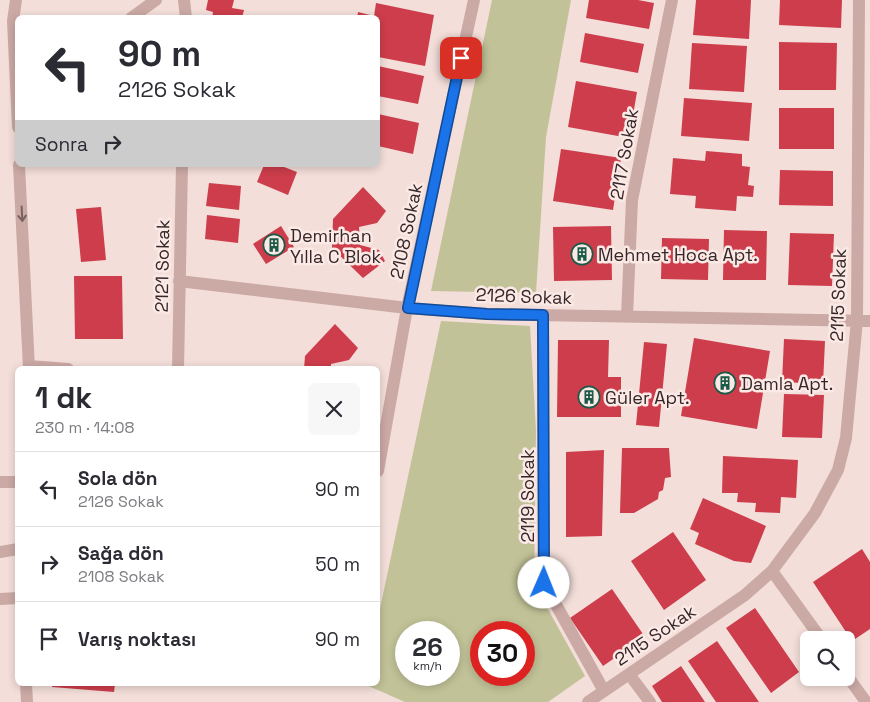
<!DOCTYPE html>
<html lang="tr">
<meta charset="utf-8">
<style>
:root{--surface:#fff;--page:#f7f7f7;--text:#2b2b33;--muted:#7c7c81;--line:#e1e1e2}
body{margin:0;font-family:"Space Grotesk",sans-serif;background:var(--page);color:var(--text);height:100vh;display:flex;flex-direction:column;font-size:19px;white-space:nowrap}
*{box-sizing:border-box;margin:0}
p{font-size:16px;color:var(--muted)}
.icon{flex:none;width:28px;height:28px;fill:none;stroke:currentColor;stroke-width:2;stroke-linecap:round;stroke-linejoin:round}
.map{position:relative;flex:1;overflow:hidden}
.details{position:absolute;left:15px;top:366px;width:365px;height:320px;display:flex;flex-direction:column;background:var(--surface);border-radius:8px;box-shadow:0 2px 8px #0003}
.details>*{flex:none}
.hud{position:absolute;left:15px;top:15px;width:365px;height:152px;border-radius:8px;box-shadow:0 2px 8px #0003;background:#fff;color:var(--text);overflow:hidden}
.buttons{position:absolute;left:800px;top:631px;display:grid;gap:10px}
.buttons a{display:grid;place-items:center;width:55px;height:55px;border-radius:8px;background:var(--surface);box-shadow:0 2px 8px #0003;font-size:25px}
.speed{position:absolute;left:395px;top:621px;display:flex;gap:10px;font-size:25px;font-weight:700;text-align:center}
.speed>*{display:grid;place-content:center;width:65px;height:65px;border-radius:50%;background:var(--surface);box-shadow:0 2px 8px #0003;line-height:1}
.speed small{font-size:12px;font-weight:400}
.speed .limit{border:8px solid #d22;background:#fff;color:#111}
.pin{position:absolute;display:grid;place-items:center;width:42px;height:42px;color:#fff;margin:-21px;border-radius:10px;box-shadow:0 2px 8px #0006}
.me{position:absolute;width:55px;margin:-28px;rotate:1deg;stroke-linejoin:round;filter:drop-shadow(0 0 4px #0008)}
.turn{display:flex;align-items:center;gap:18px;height:105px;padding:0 20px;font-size:22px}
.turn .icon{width:65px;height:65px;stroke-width:2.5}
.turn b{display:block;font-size:35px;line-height:42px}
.then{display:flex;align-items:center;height:48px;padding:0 20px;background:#0003;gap:10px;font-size:19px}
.round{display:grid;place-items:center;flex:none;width:52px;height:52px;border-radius:8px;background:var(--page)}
.overview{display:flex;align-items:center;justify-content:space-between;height:85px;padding:0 20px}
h1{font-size:30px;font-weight:600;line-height:38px}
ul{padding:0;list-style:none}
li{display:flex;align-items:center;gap:15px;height:75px;padding:0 20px;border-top:1px solid var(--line)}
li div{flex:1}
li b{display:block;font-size:19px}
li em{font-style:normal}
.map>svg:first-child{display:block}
</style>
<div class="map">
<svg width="870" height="702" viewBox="0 0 870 702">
<rect width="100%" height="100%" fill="#f3ded9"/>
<path fill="#c2c298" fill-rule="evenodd" d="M 492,0 L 571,0 L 546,137 L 536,293 L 431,291 Z
M 441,321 L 530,326 L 536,431 L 534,584 L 585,676 L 548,702 L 405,702 L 364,684 L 378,684 L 378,618 ZM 406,632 L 449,632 L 449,675 L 406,675 ZM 481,632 L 524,632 L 524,675 L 481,675 Z"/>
<path fill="#cd3d4b" d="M 208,0 L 234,0 L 232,8 L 244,10 L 242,18 L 212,18 L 213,12 L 206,10 Z
M 589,0 L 638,0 L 654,3 L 649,29 L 586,18 Z
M 696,0 L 751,0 L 749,39 L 693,35 Z
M 780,0 L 842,0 L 841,28 L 779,25 Z
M 376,3 L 434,15 L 425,66 L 378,57 L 378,18 L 357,18 L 358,12 L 374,16 Z
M 585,33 L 644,44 L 638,73 L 580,62 Z
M 779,42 L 837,43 L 836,90 L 779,90 Z
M 692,43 L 747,46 L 744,92 L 689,89 Z
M 378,66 L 424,76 L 418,104 L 378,96 Z
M 576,81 L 637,92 L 629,138 L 568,127 Z
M 684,98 L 752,103 L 749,141 L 681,136 Z
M 779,108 L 834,108 L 834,149 L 779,149 Z
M 378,114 L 419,123 L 413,154 L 378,146 Z
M 561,149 L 621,158 L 613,210 L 553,201 Z
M 706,151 L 742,154 L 742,166 L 750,167 L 748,185 L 754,186 L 753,197 L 737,196 L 736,211 L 695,208 L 696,196 L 670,194 L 673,158 L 705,161 Z
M 264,165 L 279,165 L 297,172 L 288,195 L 257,182 Z
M 780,170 L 833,171 L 833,206 L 779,205 Z
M 209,183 L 241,186 L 239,210 L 206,206 Z
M 363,187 L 386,211 L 377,223 L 359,227 L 360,245 L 379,250 L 385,261 L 363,278 L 332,248 L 333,219 Z
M 101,207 L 106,260 L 81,262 L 76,209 Z
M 207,215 L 240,219 L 238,243 L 205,239 Z
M 281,226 L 294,247 L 266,264 L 253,244 Z
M 611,226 L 612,280 L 554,281 L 553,227 Z
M 724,230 L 767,231 L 766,280 L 723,280 Z
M 790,233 L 834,234 L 832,286 L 788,285 Z
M 662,238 L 709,239 L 708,280 L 661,279 Z
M 74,276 L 122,276 L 123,339 L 75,339 Z
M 335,324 L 358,348 L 349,360 L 331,364 L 331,369 L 304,369 L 305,356 Z
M 694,338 L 770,351 L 757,429 L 681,416 Z
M 784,339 L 825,341 L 823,384 L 782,382 Z
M 558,340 L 609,340 L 608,377 L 621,377 L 621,417 L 557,417 Z
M 644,342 L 667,344 L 659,427 L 636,425 Z
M 784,394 L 824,395 L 822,438 L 782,437 Z
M 622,448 L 669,448 L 671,477 L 665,478 L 663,490 L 659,492 L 658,499 L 634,513 L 620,513 Z
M 604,450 L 602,536 L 566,537 L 566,452 Z
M 723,456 L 798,460 L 796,498 L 781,497 L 780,513 L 755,512 L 756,503 L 737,502 L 738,493 L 722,493 Z
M 703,498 L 766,526 L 751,563 L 734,561 L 695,544 L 699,533 L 690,529 Z
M 673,532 L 706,580 L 664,610 L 631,561 Z
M 862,549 L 870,562 L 870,629 L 852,641 L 813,582 Z
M 612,589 L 645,637 L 603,666 L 570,618 Z
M 755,608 L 799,672 L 771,693 L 726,628 Z
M 717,641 L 759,702 L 716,702 L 688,661 Z
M 681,666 L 705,702 L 662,702 L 652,686 Z
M 52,684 L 115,684 L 114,692 L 52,687 Z"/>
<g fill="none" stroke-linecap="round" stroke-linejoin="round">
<path stroke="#cba9a4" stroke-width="12" d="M 16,0 L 13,21 L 18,127
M 184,0 L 186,18
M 131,18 L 156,0
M 19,165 L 29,369
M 179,281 L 407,308 L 487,314 L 870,321
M 543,315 L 544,583 L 604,691
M 627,316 L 632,200 L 672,0
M 29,366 L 68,369
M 178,369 L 182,165
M 378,471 L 407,308 L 474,0
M 0,482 L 18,482
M 0,552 L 18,549
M 772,571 L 822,640
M 0,599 L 18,598
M 629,674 L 650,702
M 846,674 L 866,702
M 26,684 L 27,702
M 588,702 L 745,595 L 772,571 L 815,513 L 838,470 L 846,438 L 857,320 L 859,0"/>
</g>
<defs><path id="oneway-shaft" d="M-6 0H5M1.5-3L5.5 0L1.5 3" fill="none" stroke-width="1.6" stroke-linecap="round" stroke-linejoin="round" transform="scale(1.25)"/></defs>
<use stroke="#79615f" href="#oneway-shaft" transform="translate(22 214) rotate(87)"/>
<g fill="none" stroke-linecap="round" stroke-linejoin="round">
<g stroke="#114b97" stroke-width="12">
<path id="route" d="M 461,58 L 408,308 L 487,314 L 543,315 L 544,583"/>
</g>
<use href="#route" stroke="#1a73e8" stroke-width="9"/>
</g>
<defs>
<g id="building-ring" transform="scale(1.125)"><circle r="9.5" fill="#fae9e5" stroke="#1a5a48" stroke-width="1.5"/><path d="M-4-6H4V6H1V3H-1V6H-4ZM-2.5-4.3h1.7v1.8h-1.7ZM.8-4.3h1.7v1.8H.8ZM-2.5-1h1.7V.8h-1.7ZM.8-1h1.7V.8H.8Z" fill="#1a5a48"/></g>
</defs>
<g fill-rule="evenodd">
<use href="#building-ring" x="274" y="245"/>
<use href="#building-ring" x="582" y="254"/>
<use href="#building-ring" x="725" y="383"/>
<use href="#building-ring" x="589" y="397"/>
</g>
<g text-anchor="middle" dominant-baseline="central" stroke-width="5" stroke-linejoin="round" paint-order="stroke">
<g font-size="18" fill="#362627" stroke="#fae9e5">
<text transform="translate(624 154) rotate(-80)">2117 Sokak</text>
<text transform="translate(406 231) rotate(-78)">2108 Sokak</text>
<text transform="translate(162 266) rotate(-89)">2121 Sokak</text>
<text transform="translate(838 295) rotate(-88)">2115 Sokak</text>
<text transform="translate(524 296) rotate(2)">2126 Sokak</text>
<text transform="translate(527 496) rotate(-90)">2119 Sokak</text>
<text transform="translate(655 635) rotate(-34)">2115 Sokak</text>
</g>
<g font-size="18" fill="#362627" stroke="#fae9e5" text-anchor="start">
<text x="290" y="235">Demirhan<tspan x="290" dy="21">Yılla C Blok</tspan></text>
<text x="598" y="254">Mehmet Hoca Apt.</text>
<text x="741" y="383">Damla Apt.</text>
<text x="605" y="397">Güler Apt.</text>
</g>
</g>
</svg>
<div class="buttons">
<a><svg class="icon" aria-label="search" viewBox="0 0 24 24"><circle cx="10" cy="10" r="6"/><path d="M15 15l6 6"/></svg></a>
</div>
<div class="speed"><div>26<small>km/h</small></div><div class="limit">30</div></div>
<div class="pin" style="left:461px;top:58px;background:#d93025"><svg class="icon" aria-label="arrive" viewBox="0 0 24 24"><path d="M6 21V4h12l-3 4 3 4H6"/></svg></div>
<svg class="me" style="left:544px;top:583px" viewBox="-20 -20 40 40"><circle r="19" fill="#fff"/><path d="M0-13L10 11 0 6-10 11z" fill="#1a73e8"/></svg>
<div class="hud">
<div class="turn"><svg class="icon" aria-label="left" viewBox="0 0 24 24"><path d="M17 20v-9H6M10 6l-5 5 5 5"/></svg><div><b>90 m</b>2126 Sokak</div></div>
<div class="then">Sonra<svg class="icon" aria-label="right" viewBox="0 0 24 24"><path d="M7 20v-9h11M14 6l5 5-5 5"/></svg></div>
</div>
<section class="details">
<div class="overview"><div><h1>1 dk</h1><p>230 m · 14:08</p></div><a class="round"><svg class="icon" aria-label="close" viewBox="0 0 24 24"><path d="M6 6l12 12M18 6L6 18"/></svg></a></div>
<ul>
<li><svg class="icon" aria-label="left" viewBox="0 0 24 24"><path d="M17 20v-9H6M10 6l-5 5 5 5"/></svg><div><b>Sola dön</b><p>2126 Sokak</p></div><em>90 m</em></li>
<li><svg class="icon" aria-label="right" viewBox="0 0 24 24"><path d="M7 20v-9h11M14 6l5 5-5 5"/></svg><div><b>Sağa dön</b><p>2108 Sokak</p></div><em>50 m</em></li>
<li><svg class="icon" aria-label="arrive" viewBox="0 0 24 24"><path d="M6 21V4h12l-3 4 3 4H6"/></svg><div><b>Varış noktası</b></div><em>90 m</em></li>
</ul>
</section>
</div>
